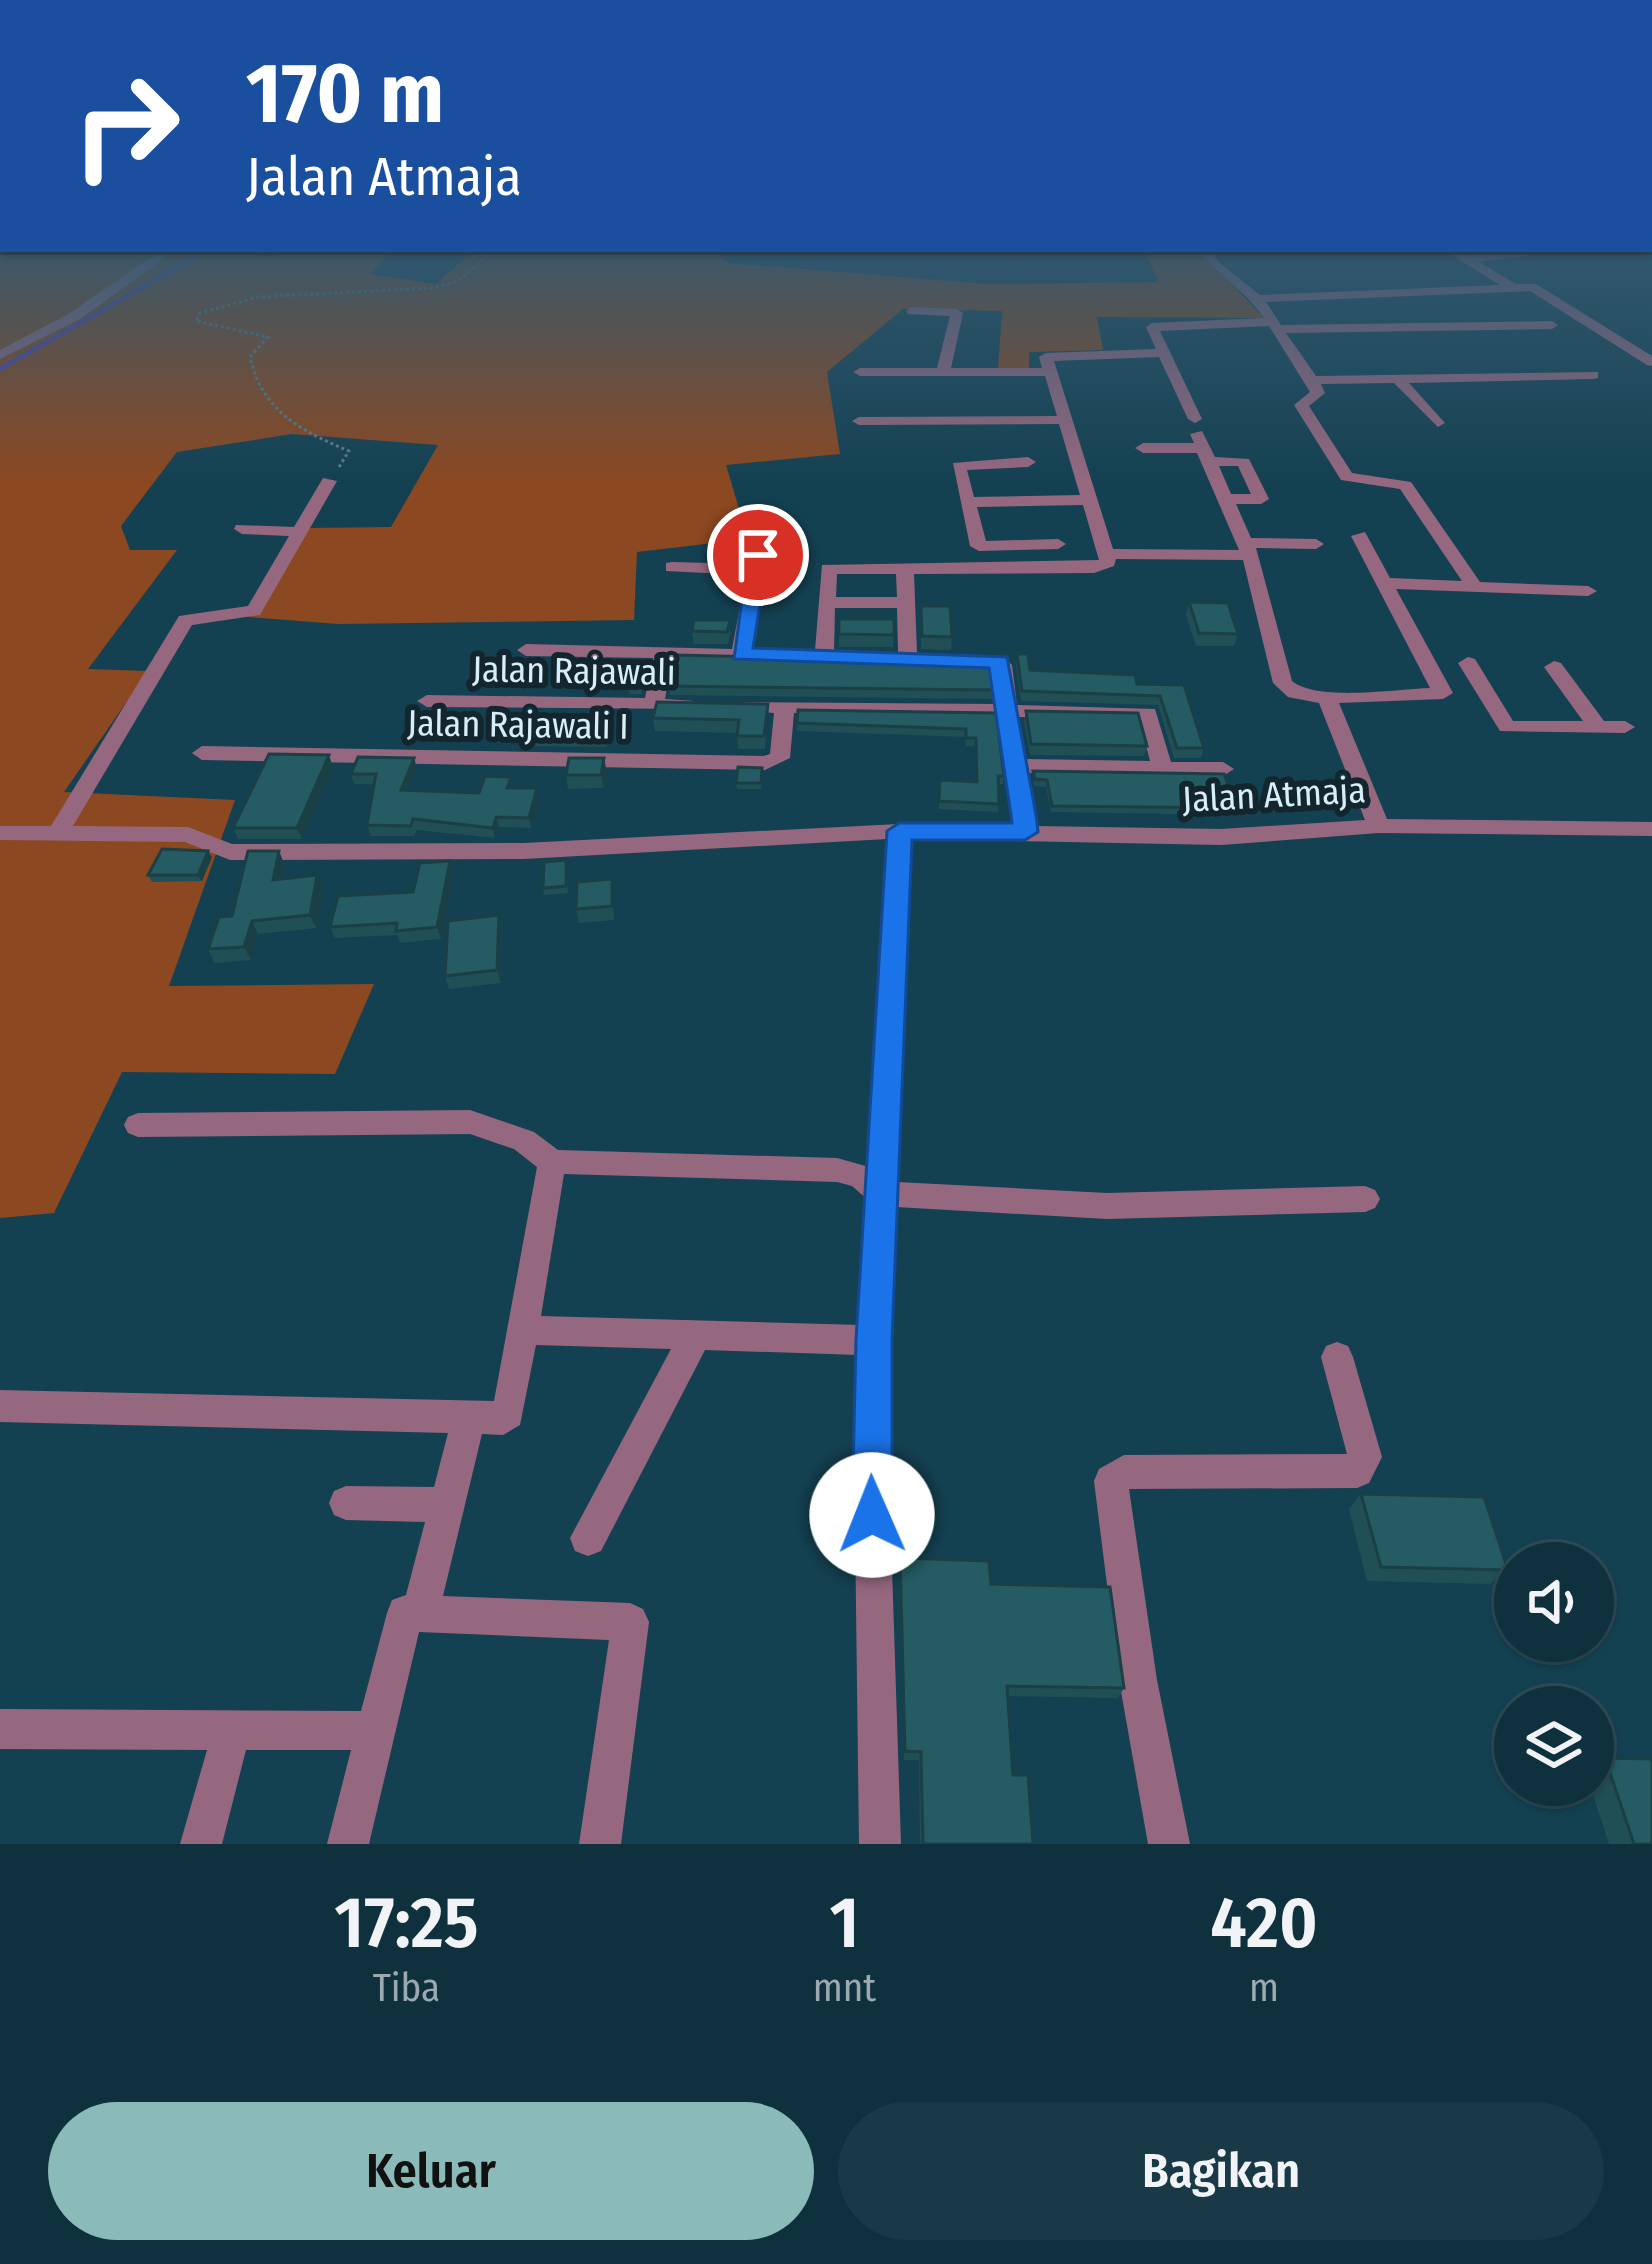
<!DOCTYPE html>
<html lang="id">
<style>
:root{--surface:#0f313e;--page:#183945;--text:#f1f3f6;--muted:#9ba9b0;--line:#2f4c58;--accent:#8bbbb9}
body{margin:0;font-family:"Fira Sans Condensed",sans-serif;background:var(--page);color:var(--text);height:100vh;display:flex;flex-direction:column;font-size:45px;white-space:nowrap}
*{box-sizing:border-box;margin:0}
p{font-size:39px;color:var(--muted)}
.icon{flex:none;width:66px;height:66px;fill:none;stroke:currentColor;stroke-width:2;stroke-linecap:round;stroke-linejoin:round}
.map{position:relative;height:1844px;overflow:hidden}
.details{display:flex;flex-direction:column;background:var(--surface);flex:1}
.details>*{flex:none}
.banner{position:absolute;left:0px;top:0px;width:1653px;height:252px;box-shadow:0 3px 9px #0004,0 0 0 3px var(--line);background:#1a4fa0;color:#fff;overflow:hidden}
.fabs{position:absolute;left:1494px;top:1542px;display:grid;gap:24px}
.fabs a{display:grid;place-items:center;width:120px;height:120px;border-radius:50%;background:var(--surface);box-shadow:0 3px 9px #0004,0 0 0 3px var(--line);font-size:60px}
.pin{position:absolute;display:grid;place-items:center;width:102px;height:102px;color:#fff;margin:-51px;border:6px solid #fff;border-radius:50%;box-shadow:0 3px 12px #0007}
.me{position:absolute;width:132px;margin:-66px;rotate:359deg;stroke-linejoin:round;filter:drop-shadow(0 0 9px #0008)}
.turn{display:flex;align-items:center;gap:42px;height:252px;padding:0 48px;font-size:54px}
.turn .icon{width:156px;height:156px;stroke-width:2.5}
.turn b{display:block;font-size:84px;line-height:102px}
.eta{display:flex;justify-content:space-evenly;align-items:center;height:204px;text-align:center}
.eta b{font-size:72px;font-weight:600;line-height:84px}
.action{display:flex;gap:24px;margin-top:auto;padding:24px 48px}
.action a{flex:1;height:138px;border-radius:72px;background:var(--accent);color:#111;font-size:48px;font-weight:600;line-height:138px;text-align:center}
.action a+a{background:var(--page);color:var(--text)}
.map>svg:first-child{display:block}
</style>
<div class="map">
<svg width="1652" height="1844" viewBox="0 0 1652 1844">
<rect width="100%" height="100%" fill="#144152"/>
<path fill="#8c4820" d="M 0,235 L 3,249 L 246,249 L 265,257 L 305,249 L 394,249 L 370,274 L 436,284 L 475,249 L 714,249 L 728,263 L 988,284 L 1158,282 L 1144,249 L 1199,249 L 1264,318 L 1097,317 L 1103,350 L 1029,352 L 1029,368 L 998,369 L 1002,311 L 903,309 L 827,372 L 840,454 L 726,465 L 748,539 L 637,552 L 634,620 L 338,624 L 249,617 L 304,528 L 391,527 L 438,445 L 292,434 L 177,452 L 121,526 L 130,550 L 177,550 L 88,669 L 148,671 L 64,792 L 235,800 L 169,986 L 374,984 L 335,1074 L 122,1072 L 54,1213 L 0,1218 Z"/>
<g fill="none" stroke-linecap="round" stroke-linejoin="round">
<path stroke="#5644a2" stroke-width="4.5" d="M 0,369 L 209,249"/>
<path stroke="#597e8d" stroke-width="3" stroke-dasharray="3 3" stroke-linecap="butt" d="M 339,467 L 349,451 C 301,431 262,411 250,357 L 268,337 L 196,321 L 200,313 L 257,297 L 433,288 L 459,281 L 494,249"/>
<path fill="#96687f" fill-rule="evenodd" d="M 163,249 L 177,249 L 80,319 L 0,359 L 0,350 L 70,313 Z
M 1197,249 L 1209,249 L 1221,264 L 1260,295 L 1500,285 L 1442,249 L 1456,249 L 1469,256 L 1522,251 L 1526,256 L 1479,262 L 1516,284 L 1536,284 L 1652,356 L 1652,366 L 1647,365 L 1530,291 L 1266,302 L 1281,325 L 1552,321 L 1558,325 L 1552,329 L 1286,333 L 1316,376 L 1598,372 L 1598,378 L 1593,379 L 1409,383 L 1445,423 L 1438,427 L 1394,383 L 1321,384 L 1325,393 L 1309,406 L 1352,473 L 1411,482 L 1480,582 L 1588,586 L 1597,591 L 1588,596 L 1396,589 L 1453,693 L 1443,699 L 1339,703 L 1387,819 L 1652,822 L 1652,836 L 1379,833 L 1221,845 L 910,839 L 897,1182 L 1107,1193 L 1365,1186 L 1375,1190 L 1380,1199 L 1375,1208 L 1365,1212 L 1107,1219 L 896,1207 L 888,1445 L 901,1844 L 859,1844 L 854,1445 L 859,1355 L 705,1350 L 601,1551 L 588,1556 L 575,1551 L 570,1538 L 671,1349 L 536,1345 L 520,1425 L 503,1435 L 482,1434 L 443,1596 L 630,1603 L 643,1609 L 649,1622 L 621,1844 L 579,1844 L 609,1640 L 419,1632 L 369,1844 L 327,1844 L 351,1750 L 246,1750 L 222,1844 L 180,1844 L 207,1750 L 0,1749 L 0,1709 L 361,1711 L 387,1613 L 392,1600 L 406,1595 L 425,1522 L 346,1520 L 334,1515 L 329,1503 L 334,1491 L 346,1486 L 434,1487 L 448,1433 L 0,1422 L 0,1390 L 494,1401 L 537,1167 L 514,1149 L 470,1134 L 138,1137 L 128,1133 L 124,1125 L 128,1117 L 138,1113 L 470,1110 L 534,1132 L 558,1150 L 837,1158 L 869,1167 L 887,839 L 524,859 L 230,860 L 185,842 L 0,840 L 0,826 L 51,826 L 179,616 L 248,606 L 289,536 L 242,534 L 234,529 L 236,525 L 294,527 L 323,478 L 337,481 L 260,615 L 192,625 L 73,826 L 188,827 L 232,844 L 524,843 L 899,824 L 1013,826 L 999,716 L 794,713 L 790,758 L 765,770 L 202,760 L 192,753 L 202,746 L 764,756 L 770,754 L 774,713 L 733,710 L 733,702 L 997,704 L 991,666 L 672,659 L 665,699 L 694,701 L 694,709 L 427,707 L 417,701 L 427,695 L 645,698 L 653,658 L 526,656 L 517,650 L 526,644 L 732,649 L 746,575 L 666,571 L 666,563 L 672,562 L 748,564 L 752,551 L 764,551 L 766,570 L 751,649 L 815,650 L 822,565 L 1099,560 L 1083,505 L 977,507 L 986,541 L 1058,539 L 1066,544 L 1058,549 L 979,551 L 970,546 L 953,463 L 1028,457 L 1036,462 L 1028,467 L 967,470 L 974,497 L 1080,495 L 1059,424 L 859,425 L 852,421 L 859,417 L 1057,416 L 1045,376 L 860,376 L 853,372 L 860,368 L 937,368 L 950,316 L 908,314 L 906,311 L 912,307 L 957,309 L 963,313 L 951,368 L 1042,368 L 1039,357 L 1046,353 L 1156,349 L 1146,327 L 1152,323 L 1264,318 C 1246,291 1217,275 1197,249 ZM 1269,326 L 1310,392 L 1294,405 L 1341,480 L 1400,489 L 1462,581 L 1390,578 L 1365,532 L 1351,536 L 1430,688 C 1396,689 1318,702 1292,681 L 1256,548 L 1316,549 L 1324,544 L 1316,539 L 1251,538 L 1236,504 L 1261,504 L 1269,499 L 1249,459 L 1215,457 L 1202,431 L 1190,434 L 1194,443 L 1143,443 L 1135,448 L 1143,453 L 1197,453 L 1239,550 L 1113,549 L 1054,361 L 1159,357 L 1188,419 L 1195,423 L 1202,419 L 1160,331 ZM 1219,466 L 1238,466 L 1251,494 L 1231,494 ZM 1116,559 L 1243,560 L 1273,683 L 1288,697 L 1319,703 L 1365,820 L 1221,829 L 1035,826 L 1027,773 L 1223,776 L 1234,769 L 1223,762 L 1171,762 L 1155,709 L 1017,705 L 1012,665 L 1003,656 L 917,653 L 914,574 L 1094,573 L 1114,566 ZM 837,574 L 896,574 L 897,597 L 836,597 ZM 835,608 L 897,608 L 898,652 L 834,651 ZM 1019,717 L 1139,719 L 1150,761 L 1026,759 ZM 564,1174 L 837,1182 L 852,1186 L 868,1200 L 861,1325 L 541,1316 Z
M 1233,249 L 1287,249 L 1281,252 L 1239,252 Z
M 1468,657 L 1475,659 L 1513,721 L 1583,721 L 1544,667 L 1554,661 L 1561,663 L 1604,721 L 1625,721 L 1635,727 L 1625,733 L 1500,731 L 1458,663 Z
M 1337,1342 L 1348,1346 L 1353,1357 L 1382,1457 L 1369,1483 L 1357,1488 L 1129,1489 L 1157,1680 L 1190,1844 L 1148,1844 L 1119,1680 L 1094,1481 L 1099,1469 L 1124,1455 L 1347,1454 L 1321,1357 L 1326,1346 Z"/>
</g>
<path fill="#204f56" d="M 1189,602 L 1238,634 L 1234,646 L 1196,646 L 1186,615 Z
M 921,606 L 952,637 L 951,650 L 921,649 Z
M 839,619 L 894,619 L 893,647 L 839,647 Z
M 730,620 L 730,633 L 728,644 L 694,644 L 692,631 Z
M 1017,654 L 1030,670 L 1137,684 L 1184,685 L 1204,748 L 1201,758 L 1174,758 L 1158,705 L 1021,701 L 1016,664 Z
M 645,677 L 641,694 L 630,694 L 629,688 Z
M 669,686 L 993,690 L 992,699 L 670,695 Z
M 768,704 L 765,749 L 738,749 L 737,733 L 655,731 L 653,718 Z
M 798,710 L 996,713 L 1004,776 L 1003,784 L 999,784 L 998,812 L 939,809 L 940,780 L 976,782 L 975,746 L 966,746 L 965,737 L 797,731 Z
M 1026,711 L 1147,746 L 1144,756 L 1030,755 L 1024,722 Z
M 612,730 L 607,747 L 527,746 L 525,737 Z
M 333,767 L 302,839 L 238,839 L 233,828 Z
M 417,768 L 408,791 L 479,793 L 513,788 L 537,788 L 539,799 L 531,828 L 499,827 L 495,838 L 417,830 L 414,836 L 371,836 L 367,825 L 374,784 L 354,784 L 351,774 Z
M 762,768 L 761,789 L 737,789 L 736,783 Z
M 1033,771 L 1236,808 L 1234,815 L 1051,812 L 1046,787 L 1034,786 Z
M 607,772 L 604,788 L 568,789 L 566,775 Z
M 279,851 L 284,864 L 281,879 L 323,889 L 316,928 L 258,934 L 251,960 L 215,963 L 208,949 Z
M 212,857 L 202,881 L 152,882 L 148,875 Z
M 566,860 L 568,893 L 544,895 L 543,888 Z
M 450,861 L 454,873 L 441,939 L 400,943 L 397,935 L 335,938 L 330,927 L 413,892 Z
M 612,879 L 614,920 L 579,923 L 576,909 Z
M 499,915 L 502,929 L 501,983 L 449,989 L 445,976 Z
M 1361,1494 L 1508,1570 L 1491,1584 L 1367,1581 L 1349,1509 Z
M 900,1558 L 991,1584 L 1124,1688 L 1118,1698 L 1007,1696 L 1013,1775 L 1033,1844 L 920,1844 L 919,1760 L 904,1760 L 899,1570 Z
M 1605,1758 L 1652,1844 L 1609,1844 L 1590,1785 L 1593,1785 L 1593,1763 Z"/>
<path fill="#1a4046" d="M 610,721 L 612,730 L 607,747 L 606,738 Z
M 329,755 L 333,767 L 302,839 L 297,828 Z
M 414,758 L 417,768 L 404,801 L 401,790 Z
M 604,758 L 607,772 L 604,788 L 601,775 Z
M 537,788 L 539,799 L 531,828 L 529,818 Z
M 496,817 L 499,827 L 495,838 L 493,828 Z
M 208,851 L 212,857 L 202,881 L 198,875 Z
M 279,851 L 284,864 L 279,893 L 273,880 Z
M 450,861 L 454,873 L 441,939 L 437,927 Z
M 317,875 L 323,889 L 316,928 L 310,915 Z
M 499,915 L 502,929 L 501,983 L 497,970 Z
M 252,921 L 258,934 L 251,960 L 244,947 Z"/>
<path fill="#255c64" stroke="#1a4046" stroke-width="3" d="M 1189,602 L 1228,603 L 1238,634 L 1199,633 Z
M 921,606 L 950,606 L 952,637 L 922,636 Z
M 839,619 L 894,619 L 894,635 L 839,634 Z
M 694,620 L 730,620 L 727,632 L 692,631 Z
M 1017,654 L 1028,654 L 1030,670 L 1135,675 L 1137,684 L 1184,685 L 1204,748 L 1177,748 L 1160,696 L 1022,691 Z
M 675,655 L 988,662 L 993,690 L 669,686 Z
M 633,671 L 644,671 L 640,688 L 629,688 Z
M 657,702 L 768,704 L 764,736 L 737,736 L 739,720 L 653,718 Z
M 798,710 L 996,713 L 1004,776 L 998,776 L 999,804 L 939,801 L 940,780 L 977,782 L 976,738 L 966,738 L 966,729 L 797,723 Z
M 1026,711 L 1138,713 L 1147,746 L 1031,744 Z
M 610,721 L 606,738 L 525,737 L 530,722 Z
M 269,754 L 329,755 L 297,828 L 233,828 Z
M 358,757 L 414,758 L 401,790 L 479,793 L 485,776 L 511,777 L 507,788 L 537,788 L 529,818 L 496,817 L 493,828 L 413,819 L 411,826 L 367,825 L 376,774 L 351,774 Z
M 569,758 L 604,758 L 601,775 L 566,775 Z
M 738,767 L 762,768 L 761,783 L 736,783 Z
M 1033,771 L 1224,774 L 1236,808 L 1052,806 L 1047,780 L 1035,779 Z
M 162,849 L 208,851 L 198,875 L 148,875 Z
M 248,851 L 279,851 L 273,880 L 317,875 L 310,915 L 252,921 L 244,947 L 208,949 L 219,917 L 232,916 Z
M 566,860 L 566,886 L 543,888 L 544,862 Z
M 450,861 L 437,927 L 396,931 L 397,923 L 330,927 L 338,896 L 413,892 L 420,863 Z
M 612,879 L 612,906 L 576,909 L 577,882 Z
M 499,915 L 497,970 L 445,976 L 448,921 Z
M 1361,1494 L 1484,1497 L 1508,1570 L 1381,1567 Z
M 900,1558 L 989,1561 L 991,1584 L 1110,1587 L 1124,1688 L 1007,1686 L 1013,1775 L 1028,1775 L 1033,1844 L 923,1844 L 921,1752 L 905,1751 Z
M 1605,1758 L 1652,1759 L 1652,1844 L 1634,1844 Z"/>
<linearGradient id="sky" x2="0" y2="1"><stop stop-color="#0b242d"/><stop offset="0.47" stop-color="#345a71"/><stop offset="1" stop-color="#345a71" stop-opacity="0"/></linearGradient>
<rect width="1652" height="485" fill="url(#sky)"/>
<path fill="#1a73e8" stroke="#114b97" stroke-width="3" d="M 758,549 L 768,555 L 753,648 L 1007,657 L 1036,815 L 1038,832 L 1025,840 L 912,840 L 892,1340 L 892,1515 L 886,1529 L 872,1535 L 858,1529 L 852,1515 L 856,1340 L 887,831 L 899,823 L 1012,823 L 1011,815 L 989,668 L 734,659 L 748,555 Z"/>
<g text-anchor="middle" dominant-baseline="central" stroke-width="12" stroke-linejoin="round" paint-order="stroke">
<g font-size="36" fill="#d7edf8" stroke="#13252d">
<text transform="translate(574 671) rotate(1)">Jalan Rajawali</text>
<text transform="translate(518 725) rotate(1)">Jalan Rajawali I</text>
<text transform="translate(1274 795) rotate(-3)">Jalan Atmaja</text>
</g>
</g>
</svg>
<div class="fabs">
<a><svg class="icon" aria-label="sound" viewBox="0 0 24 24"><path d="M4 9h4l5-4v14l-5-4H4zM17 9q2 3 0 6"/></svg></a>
<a><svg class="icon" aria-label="layers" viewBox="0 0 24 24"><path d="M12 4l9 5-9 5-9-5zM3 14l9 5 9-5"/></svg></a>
</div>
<div class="pin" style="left:758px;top:555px;background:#d93025"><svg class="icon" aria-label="arrive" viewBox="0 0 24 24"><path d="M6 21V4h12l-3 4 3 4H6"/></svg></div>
<svg class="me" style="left:872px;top:1515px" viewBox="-20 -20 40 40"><circle r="19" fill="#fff"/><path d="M0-13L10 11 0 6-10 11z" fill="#1a73e8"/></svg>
<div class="banner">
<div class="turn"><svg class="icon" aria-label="right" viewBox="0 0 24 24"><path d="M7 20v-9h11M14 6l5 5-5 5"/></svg><div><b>170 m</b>Jalan Atmaja</div></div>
</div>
</div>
<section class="details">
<div class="eta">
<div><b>17:25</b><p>Tiba</p></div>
<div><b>1</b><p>mnt</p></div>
<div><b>420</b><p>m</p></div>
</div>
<div class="action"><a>Keluar</a><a>Bagikan</a></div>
</section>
